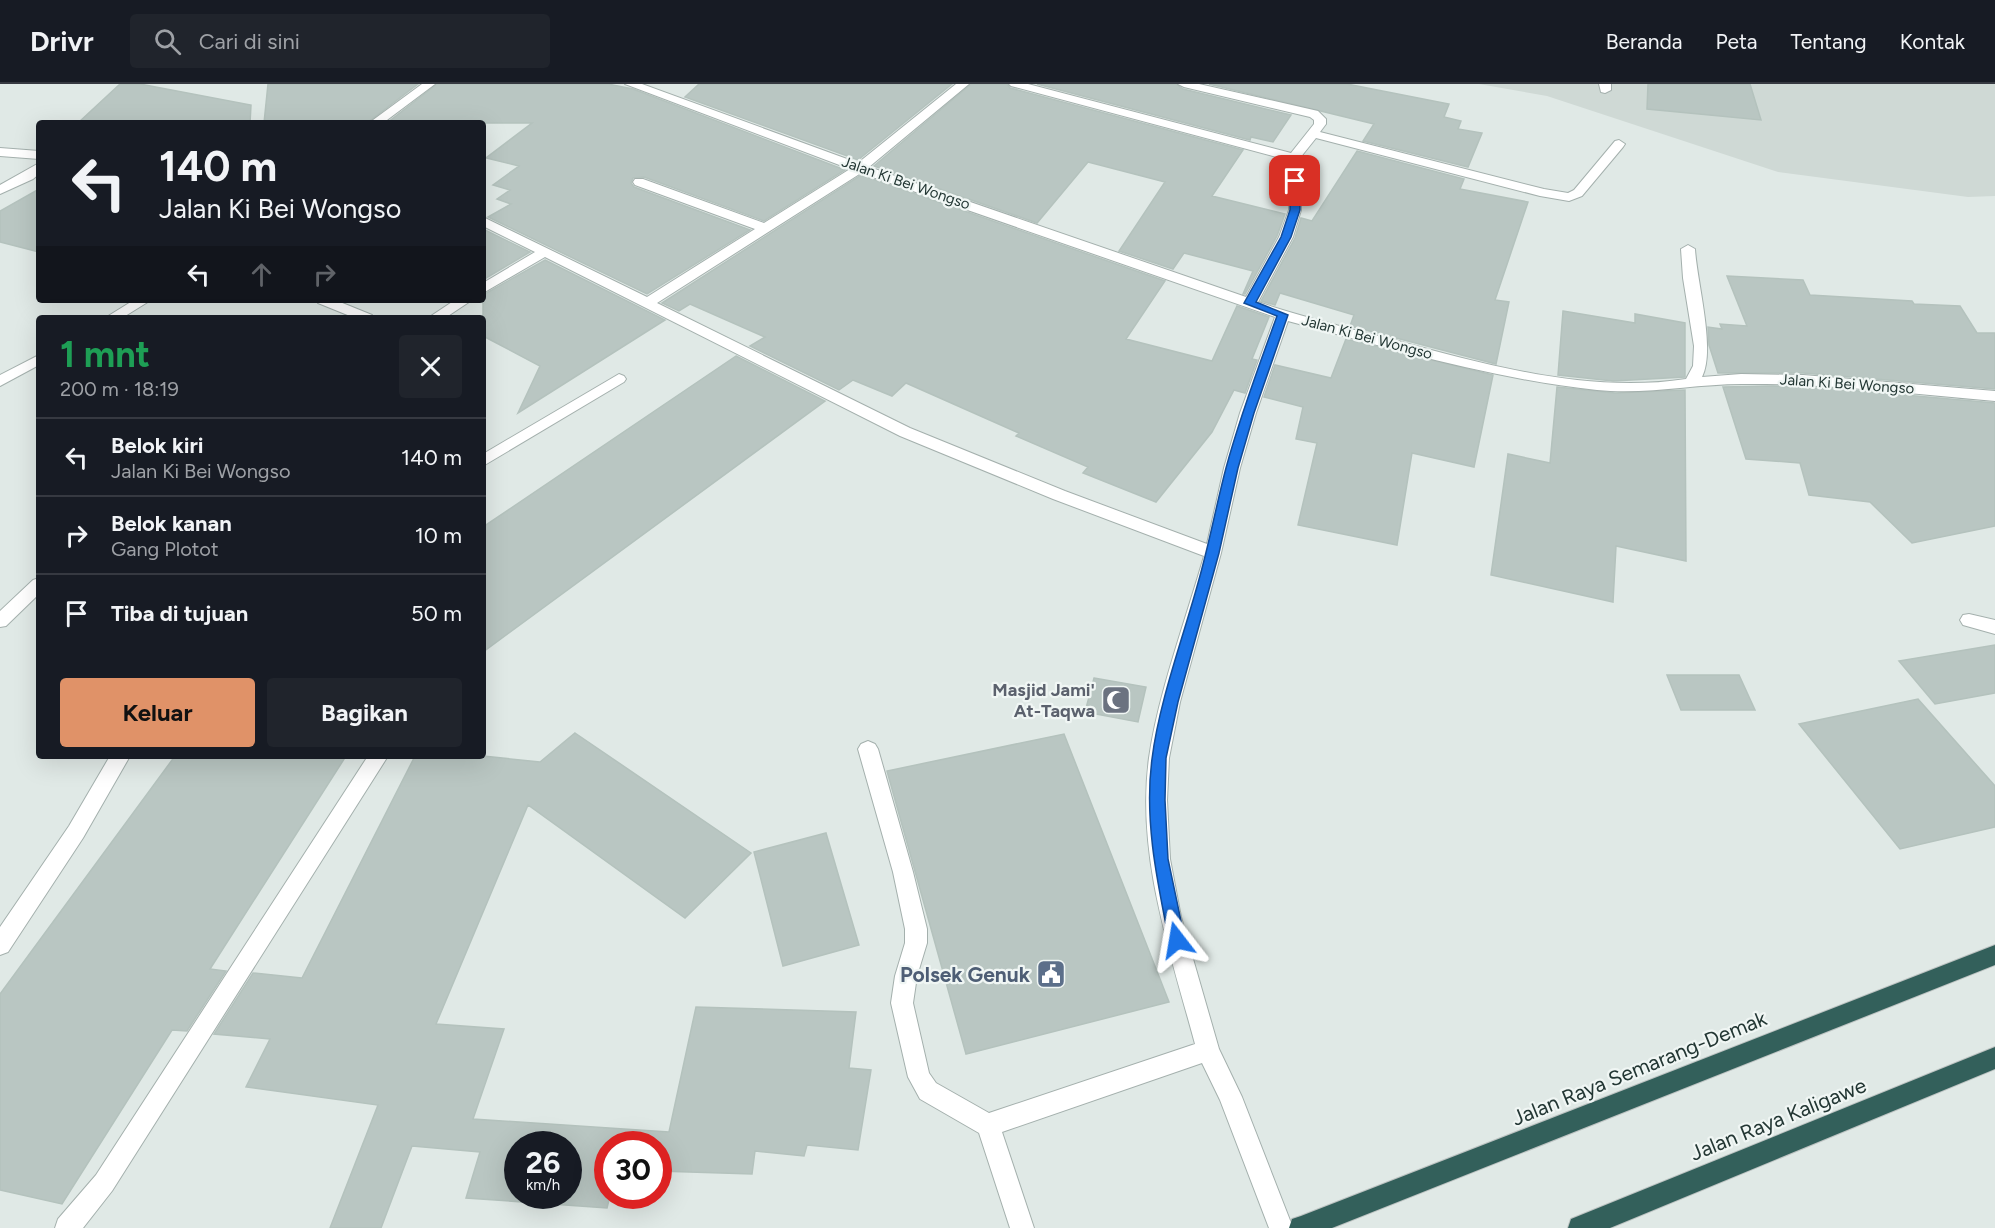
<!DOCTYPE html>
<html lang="id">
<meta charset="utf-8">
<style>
:root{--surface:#171b24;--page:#20242c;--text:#f1f3f6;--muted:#9ea1a6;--line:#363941;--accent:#e09268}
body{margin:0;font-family:Figtree,sans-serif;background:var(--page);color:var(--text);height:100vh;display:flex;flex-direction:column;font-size:22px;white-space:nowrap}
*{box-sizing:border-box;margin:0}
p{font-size:20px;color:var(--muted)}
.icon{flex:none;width:33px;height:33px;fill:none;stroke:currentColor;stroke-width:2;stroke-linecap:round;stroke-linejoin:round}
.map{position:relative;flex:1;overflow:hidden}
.drawer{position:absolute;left:36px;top:231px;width:450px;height:444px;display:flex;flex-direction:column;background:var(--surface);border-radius:6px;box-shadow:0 6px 24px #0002}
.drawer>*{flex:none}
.banner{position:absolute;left:36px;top:36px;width:450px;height:183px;border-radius:6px;box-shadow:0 6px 24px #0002;background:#171b24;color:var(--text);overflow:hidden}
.speed{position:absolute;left:504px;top:1047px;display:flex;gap:12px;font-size:30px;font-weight:700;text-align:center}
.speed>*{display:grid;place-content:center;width:78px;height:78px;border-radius:50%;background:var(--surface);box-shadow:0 6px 24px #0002;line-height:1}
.speed small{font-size:15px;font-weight:400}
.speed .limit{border:9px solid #d22;background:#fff;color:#111}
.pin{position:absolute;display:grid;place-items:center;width:51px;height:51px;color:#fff;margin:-26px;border-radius:12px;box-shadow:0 3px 9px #0006}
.me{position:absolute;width:66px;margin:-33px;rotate:346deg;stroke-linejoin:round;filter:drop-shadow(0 0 4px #0008)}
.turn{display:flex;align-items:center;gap:21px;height:126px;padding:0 24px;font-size:27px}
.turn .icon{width:78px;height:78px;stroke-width:2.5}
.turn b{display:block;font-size:42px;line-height:51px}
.lanes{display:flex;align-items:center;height:57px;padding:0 24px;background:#0003;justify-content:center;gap:30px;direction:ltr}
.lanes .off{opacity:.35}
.round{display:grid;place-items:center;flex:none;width:63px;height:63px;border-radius:6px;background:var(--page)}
.summary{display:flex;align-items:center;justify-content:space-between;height:102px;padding:0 24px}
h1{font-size:36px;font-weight:700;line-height:45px;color:#1e9e55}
.primary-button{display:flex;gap:12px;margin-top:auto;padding:12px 24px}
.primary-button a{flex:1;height:69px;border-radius:6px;background:var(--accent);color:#111;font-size:24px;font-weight:700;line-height:69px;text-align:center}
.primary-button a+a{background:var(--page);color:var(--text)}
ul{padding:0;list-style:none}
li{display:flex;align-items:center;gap:18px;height:78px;padding:0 24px;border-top:2px solid var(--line)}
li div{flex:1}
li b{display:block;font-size:22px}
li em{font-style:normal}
header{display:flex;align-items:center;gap:36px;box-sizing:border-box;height:84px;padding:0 30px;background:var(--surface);border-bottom:2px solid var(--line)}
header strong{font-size:28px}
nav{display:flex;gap:33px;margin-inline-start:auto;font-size:21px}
.search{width:420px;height:54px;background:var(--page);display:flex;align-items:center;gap:15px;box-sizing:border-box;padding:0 21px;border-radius:6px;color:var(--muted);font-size:22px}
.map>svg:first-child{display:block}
</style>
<header>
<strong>Drivr</strong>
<div class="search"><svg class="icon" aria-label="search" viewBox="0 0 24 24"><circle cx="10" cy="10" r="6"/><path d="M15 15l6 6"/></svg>Cari di sini</div>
<nav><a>Beranda</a><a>Peta</a><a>Tentang</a><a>Kontak</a></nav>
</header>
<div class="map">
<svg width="1995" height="1144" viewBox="0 0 1995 1144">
<rect width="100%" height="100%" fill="#e0e9e6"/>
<path fill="#cfd9d5" d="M 1479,0 L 1995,0 L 1995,112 L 1968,113 L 1778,88 L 1547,12 Z"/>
<path fill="#b9c6c2" stroke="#b4c2bd" stroke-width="1.5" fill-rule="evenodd" d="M 120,0 L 140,0 L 251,21 L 250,39 L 78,39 Z
M 268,0 L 418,0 L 367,39 L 264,39 Z
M 437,0 L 608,0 L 633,5 L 845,86 L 764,137 L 644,93 L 633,94 L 631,99 L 634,103 L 750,146 L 647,210 L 488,133 L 511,120 L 497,115 L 510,106 L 493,101 L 519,82 L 486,74 L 532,39 L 387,39 Z
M 699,0 L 952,0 L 858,76 L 685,13 Z
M 971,0 L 1007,0 L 1010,4 L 1243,66 L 1212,112 L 1285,130 L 1277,152 L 1245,210 L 1243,210 L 1253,187 L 1184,169 L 1173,185 L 1119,167 L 1165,98 L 1088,78 L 1037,139 L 874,82 Z
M 1037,0 L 1176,0 L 1183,5 L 1291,31 L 1273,58 L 1251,53 L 1250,56 Z
M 1209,0 L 1347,0 L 1449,20 L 1444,33 L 1461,37 L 1458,45 L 1482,49 L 1468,83 L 1363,57 L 1374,40 Z
M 1648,0 L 1750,0 L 1761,36 L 1647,25 Z
M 1357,67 L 1464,95 L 1460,105 L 1528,118 L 1495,216 L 1509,218 L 1496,280 L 1350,242 L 1354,231 L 1280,209 L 1275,221 L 1261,217 L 1295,154 L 1301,134 L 1312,137 Z
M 861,91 L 1165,197 L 1126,255 L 1212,277 L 1237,222 L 1269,233 L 1252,275 L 1257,276 L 1245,309 L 1234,306 L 1212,348 L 1156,418 L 1083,389 L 1088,383 L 1016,352 L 1019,349 L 906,299 L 892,312 L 853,296 L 839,306 L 750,262 L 765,253 L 690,220 L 679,227 L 662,219 Z
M 39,105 L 39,168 L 0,158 L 0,127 Z
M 483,145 L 530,168 L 483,196 Z
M 545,176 L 665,236 L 518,329 L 540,282 L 483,252 L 483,211 Z
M 1727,192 L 1803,196 L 1810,211 L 1912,217 L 1914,220 L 1960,222 L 1977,249 L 1995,249 L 1995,305 L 1803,289 L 1718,289 L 1709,261 L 1708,243 L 1722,245 L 1720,240 L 1747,242 Z
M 1563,227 L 1635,239 L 1635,230 L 1685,239 L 1685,293 L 1613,297 L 1558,291 Z
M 1346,255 L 1493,291 L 1474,383 L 1412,369 L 1397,461 L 1298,441 L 1317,359 L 1296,355 L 1303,323 L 1264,313 L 1275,281 L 1331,294 Z
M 736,272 L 825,317 L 483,568 L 483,443 Z
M 1773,302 L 1837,305 L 1995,319 L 1995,442 L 1912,459 L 1870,418 L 1809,411 L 1800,379 L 1746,375 L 1723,303 Z
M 1557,303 L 1615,309 L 1685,306 L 1686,477 L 1616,462 L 1613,518 L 1491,491 L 1508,370 L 1550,379 Z
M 1995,561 L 1995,609 L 1935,620 L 1899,577 Z
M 1667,591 L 1739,591 L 1755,626 L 1681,626 Z
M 1094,594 L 1146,603 L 1138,638 L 1085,628 Z
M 1918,615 L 1995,702 L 1995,743 L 1900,765 L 1799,640 Z
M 575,649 L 751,769 L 685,834 L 528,721 L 436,940 L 504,945 L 473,1035 L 669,1048 L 696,923 L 856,928 L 849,984 L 871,986 L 858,1066 L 807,1061 L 804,1072 L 755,1067 L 752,1090 L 658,1087 L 658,1060 L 608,1060 L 608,1112 L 610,1112 L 607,1124 L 466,1114 L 480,1068 L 412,1062 L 381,1144 L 330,1144 L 378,1021 L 246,1003 L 270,955 L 214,950 L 253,889 L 302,894 L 415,672 L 483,672 L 540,678 ZM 518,1060 L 568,1060 L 568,1112 L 518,1112 Z
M 1064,650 L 1169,918 L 966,970 L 887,687 Z
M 175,672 L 346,672 L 210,885 L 226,887 L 187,947 L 172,946 L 62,1120 L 0,1106 L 0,910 Z
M 826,749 L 859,861 L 783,882 L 754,768 Z"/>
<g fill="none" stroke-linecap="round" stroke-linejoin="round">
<g stroke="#a4b0ad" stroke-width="2">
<path id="minor" d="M 422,0 L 435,0 L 383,39 L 369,39 Z
M 625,0 L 642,0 L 858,79 L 956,0 L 969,0 L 869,83 L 1246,213 L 1279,153 L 1289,126 L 1288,76 L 1011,2 L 1009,0 L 1028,0 L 1291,69 L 1314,40 L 1314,36 L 1310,33 L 1184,3 L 1178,0 L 1199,0 L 1318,27 L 1326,35 L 1326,40 L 1320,48 L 1544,105 L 1568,109 L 1574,106 L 1615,57 L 1619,56 L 1625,60 L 1623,63 L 1582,112 L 1569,117 L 1540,112 L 1316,54 L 1300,74 L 1301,126 L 1293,153 L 1258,218 C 1302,233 1348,244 1394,256 C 1487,281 1589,310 1686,295 L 1693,282 L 1694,262 L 1683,194 L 1681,165 L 1688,161 L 1695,165 C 1697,199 1716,265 1702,293 L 1741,290 L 1803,291 L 1995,307 L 1995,317 C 1911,310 1826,299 1742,300 C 1693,300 1646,311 1597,306 C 1492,295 1390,264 1288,237 L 1256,329 L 1240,384 L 1221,469 L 1180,618 L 1169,674 L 1167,716 L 1170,775 L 1181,833 L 1219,965 L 1242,1013 L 1293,1144 L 1269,1144 L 1220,1016 L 1202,979 L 1002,1048 L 1034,1144 L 1010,1144 L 979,1049 L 920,1015 L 908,993 L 891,919 L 895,892 L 905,859 L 905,845 L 893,788 L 858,665 L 861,660 L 868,657 L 875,660 L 878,665 L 913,788 L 927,845 L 927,859 L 917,892 L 913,919 L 929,989 L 936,999 L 989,1029 L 1195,960 C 1170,867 1136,771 1149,674 C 1158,610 1186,535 1204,472 L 1053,415 L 900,352 L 545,173 L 483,209 L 483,199 L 535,168 L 483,142 L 483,133 L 647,213 L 755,145 L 635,101 L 633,98 L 635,95 L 643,95 L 764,139 L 850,85 ZM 861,89 L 1275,233 L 1240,329 L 1224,384 L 1207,460 L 1065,407 L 910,344 L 657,219 Z
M 1599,0 L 1611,0 L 1611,6 L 1605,9 L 1601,8 Z
M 0,64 L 39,67 L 39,75 L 0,72 Z
M 39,79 L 39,90 L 33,95 L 0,110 L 0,101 Z
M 134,216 L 151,216 L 122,234 L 105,234 Z
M 316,216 L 335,216 L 372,231 L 374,234 L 355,234 L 318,219 Z
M 455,216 L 472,216 L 445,234 L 428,234 Z
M 39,271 L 39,281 L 0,302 L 0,291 Z
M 619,290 L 624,292 L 626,295 L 624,298 L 483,382 L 483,370 Z
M 39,494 L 39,510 L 6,542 L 0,543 L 0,527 L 33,496 Z
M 1969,530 L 1995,536 L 1995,550 L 1963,541 L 1960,536 L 1963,531 Z
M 110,672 L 130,672 L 83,754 L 8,868 L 0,871 L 0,843 L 69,742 Z
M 368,672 L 388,672 L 112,1107 L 83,1144 L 55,1144 L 58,1135 L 96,1091 Z"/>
</g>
<g stroke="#bdc3c2" stroke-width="2">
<path id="highway" d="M 1995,861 L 1995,881 L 1332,1144 L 1289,1144 L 1292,1135 L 1301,1132 Z
M 1995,963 L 1995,985 L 1610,1144 L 1568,1144 L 1571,1135 Z"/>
</g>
<use href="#minor" fill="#fff" fill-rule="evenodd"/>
<use href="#highway" fill="#33605b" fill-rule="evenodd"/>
</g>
<path fill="#1a73e8" stroke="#114b97" stroke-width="1.5" d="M 1295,94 L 1300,97 L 1300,126 L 1291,153 L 1256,218 L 1288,231 L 1254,329 L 1238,384 L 1219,469 L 1178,618 L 1166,674 L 1165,716 L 1168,775 L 1185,856 L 1183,861 L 1177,863 L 1172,861 L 1169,856 C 1157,796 1144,736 1152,675 C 1159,618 1183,554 1198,499 C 1209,461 1216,422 1226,384 C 1240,332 1259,282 1277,232 L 1244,219 L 1281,153 L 1290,126 L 1290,97 Z"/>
<defs>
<g id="mosque-square" transform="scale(1.5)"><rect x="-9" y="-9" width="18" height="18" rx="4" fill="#6b7280" stroke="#f0f6f4"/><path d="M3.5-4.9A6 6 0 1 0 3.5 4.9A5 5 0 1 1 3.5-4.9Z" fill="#fff"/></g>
<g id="civic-square" transform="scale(1.5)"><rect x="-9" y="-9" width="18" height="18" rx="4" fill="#5c6f8a" stroke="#f0f6f4"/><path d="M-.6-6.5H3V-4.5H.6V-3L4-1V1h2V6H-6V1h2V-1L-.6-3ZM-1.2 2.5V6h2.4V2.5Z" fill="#fff"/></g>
</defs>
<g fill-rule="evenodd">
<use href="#mosque-square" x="1116" y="616"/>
<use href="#civic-square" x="1051" y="890"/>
</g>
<g text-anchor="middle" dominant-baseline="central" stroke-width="4.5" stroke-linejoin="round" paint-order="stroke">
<g font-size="15" fill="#233734" stroke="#f0f6f4">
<text transform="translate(906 99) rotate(19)">Jalan Ki Bei Wongso</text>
<text transform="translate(1367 253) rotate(15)">Jalan Ki Bei Wongso</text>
<text transform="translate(1847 300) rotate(4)">Jalan Ki Bei Wongso</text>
</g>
<g font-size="18" font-weight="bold" fill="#5b616d" stroke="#f0f6f4" text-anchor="end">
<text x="1095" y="606">Masjid Jami'<tspan x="1095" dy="21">At-Taqwa</tspan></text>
</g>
<g font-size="21" font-weight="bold" fill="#4e5e75" stroke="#f0f6f4" text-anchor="end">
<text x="1030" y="890">Polsek Genuk</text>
</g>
<g font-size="21" fill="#233734" stroke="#f0f6f4">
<text transform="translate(1639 984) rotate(-22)">Jalan Raya Semarang-Demak</text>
<text transform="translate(1778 1035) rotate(-22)">Jalan Raya Kaligawe</text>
</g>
</g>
</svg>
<div class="speed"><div>26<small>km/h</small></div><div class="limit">30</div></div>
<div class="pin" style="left:1295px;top:97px;background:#d93025"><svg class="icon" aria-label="arrive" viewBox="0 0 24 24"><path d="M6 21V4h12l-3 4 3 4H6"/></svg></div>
<svg class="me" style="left:1177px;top:856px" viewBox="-20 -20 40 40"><path d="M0-17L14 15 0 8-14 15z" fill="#1a73e8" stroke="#fff" stroke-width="4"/></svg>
<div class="banner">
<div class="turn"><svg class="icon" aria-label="left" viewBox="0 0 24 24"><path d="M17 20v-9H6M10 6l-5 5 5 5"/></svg><div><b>140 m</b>Jalan Ki Bei Wongso</div></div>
<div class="lanes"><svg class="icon" aria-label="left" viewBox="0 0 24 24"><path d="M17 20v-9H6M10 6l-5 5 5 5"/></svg><svg class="icon off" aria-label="ahead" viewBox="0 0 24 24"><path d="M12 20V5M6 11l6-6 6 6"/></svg><svg class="icon off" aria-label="right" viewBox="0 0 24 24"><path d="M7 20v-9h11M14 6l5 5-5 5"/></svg></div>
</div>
<section class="drawer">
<div class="summary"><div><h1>1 mnt</h1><p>200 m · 18:19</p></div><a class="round"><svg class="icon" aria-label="close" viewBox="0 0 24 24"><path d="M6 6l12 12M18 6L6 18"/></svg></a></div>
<ul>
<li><svg class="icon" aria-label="left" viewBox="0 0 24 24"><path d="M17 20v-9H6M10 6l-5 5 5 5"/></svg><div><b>Belok kiri</b><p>Jalan Ki Bei Wongso</p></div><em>140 m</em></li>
<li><svg class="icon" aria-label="right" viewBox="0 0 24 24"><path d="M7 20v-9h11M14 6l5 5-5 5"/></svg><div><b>Belok kanan</b><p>Gang Plotot</p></div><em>10 m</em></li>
<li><svg class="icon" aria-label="arrive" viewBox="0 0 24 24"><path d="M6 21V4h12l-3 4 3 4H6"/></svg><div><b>Tiba di tujuan</b></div><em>50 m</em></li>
</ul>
<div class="primary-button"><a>Keluar</a><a>Bagikan</a></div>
</section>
</div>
